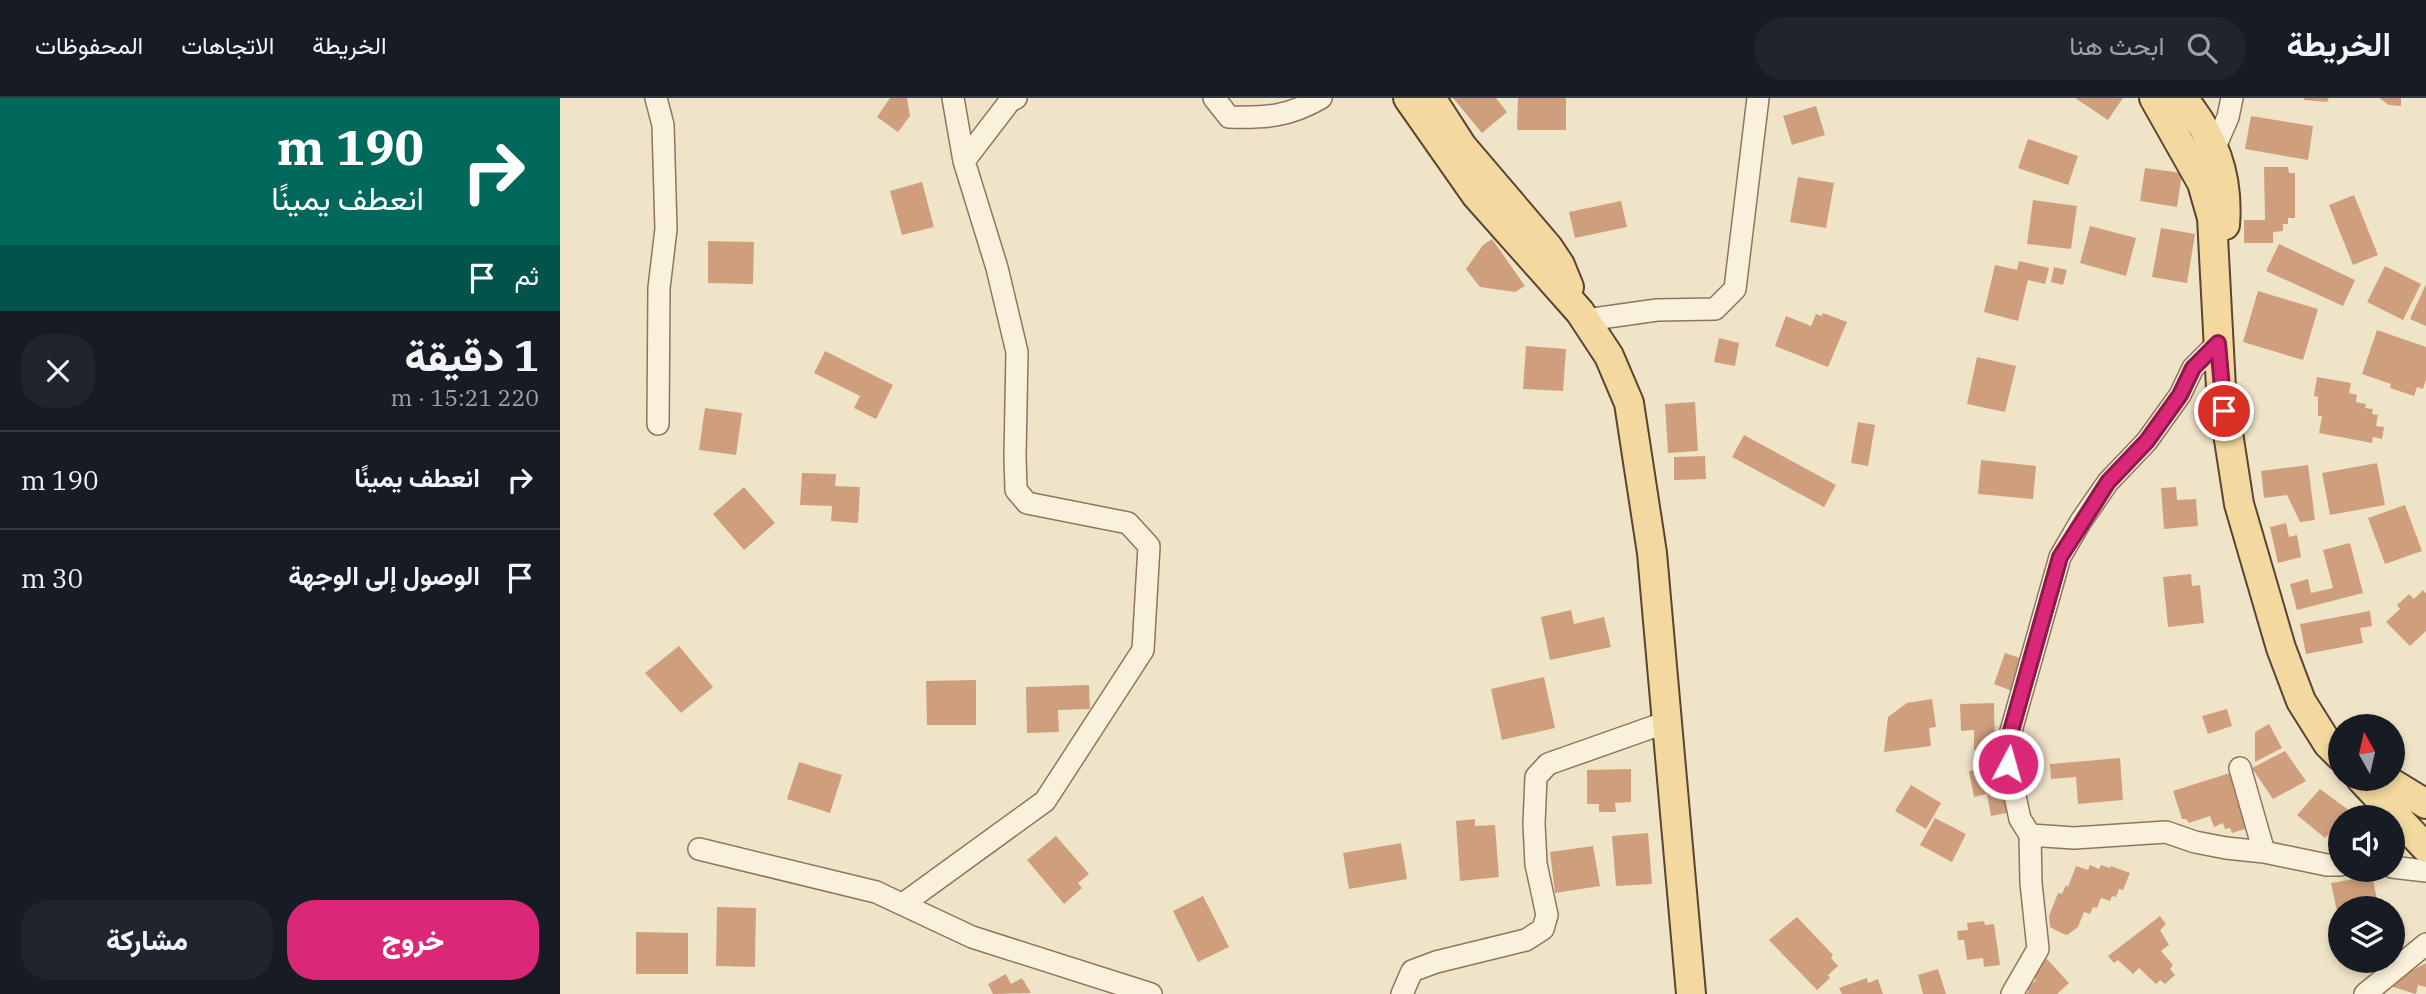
<!DOCTYPE html>
<html lang="ar">
<meta charset="utf-8">
<style>
:root{--surface:#171b24;--page:#20242c;--text:#f1f3f6;--muted:#9ea1a6;--line:#363941;--accent:#db2777}
body{margin:0;font-family:"IBM Plex Serif",Vazirmatn,serif;background:var(--page);color:var(--text);direction:rtl;height:100vh;display:flex;flex-direction:column;font-size:26px;white-space:nowrap}
*{box-sizing:border-box;margin:0}
p{font-size:23px;color:var(--muted)}
.icon{flex:none;width:38px;height:38px;fill:none;stroke:currentColor;stroke-width:2;stroke-linecap:round;stroke-linejoin:round}
.map{position:relative;flex:1;overflow:hidden;direction:ltr}
.drawer{display:flex;flex-direction:column;background:var(--surface);width:560px}
.drawer>*{flex:none}
.hud{background:#00695c;color:#fff;overflow:hidden}
.needle{width:46px;rotate:352deg}
.controls{position:absolute;left:1768px;top:616px;display:grid;gap:14px}
.controls a{display:grid;place-items:center;width:77px;height:77px;border-radius:50%;background:var(--surface);box-shadow:0 4px 10px #0003;font-size:35px}
.pin{position:absolute;display:grid;place-items:center;width:60px;height:60px;color:#fff;margin:-30px;border:4px solid #fff;border-radius:50%;box-shadow:0 2px 7px #0007}
.me{position:absolute;width:77px;margin:-38px;rotate:6deg;stroke-linejoin:round;filter:drop-shadow(0 0 5px #0008)}
.turn{display:flex;align-items:center;gap:24px;height:147px;padding:0 21px;font-size:32px}
.turn .icon{width:91px;height:91px;stroke-width:2.5}
.turn b{display:block;font-size:49px;line-height:60px}
.then{display:flex;align-items:center;height:66px;padding:0 21px;background:#0003;gap:14px;font-size:26px}
.round{display:grid;place-items:center;flex:none;width:74px;height:74px;border-radius:28px;background:var(--page)}
.headline{display:flex;align-items:center;justify-content:space-between;height:119px;padding:0 21px}
h1{font-size:42px;font-weight:800;line-height:52px}
.cta{display:flex;gap:14px;margin-top:auto;padding:14px 21px}
.cta a{flex:1;height:80px;border-radius:28px;background:var(--accent);color:#fff;font-size:28px;font-weight:800;line-height:80px;text-align:center}
.cta a+a{background:var(--page);color:var(--text)}
ul{padding:0;list-style:none}
li{display:flex;align-items:center;gap:21px;height:98px;padding:0 21px;border-top:2px solid var(--line)}
li div{flex:1}
li b{display:block;font-size:26px}
li em{font-style:normal}
header{display:flex;align-items:center;gap:42px;box-sizing:border-box;height:98px;padding:0 35px;background:var(--surface);border-bottom:2px solid var(--line)}
header strong{font-size:33px}
nav{display:flex;gap:38px;margin-inline-start:auto;font-size:24px}
.search{width:490px;height:63px;background:var(--page);display:flex;align-items:center;gap:18px;box-sizing:border-box;padding:0 24px;border-radius:28px;color:var(--muted);font-size:26px}
main{display:flex;flex:1;min-height:0}
.map>svg:first-child{display:block}
</style>
<header>
<strong>الخريطة</strong>
<div class="search"><svg class="icon" aria-label="search" viewBox="0 0 24 24"><circle cx="10" cy="10" r="6"/><path d="M15 15l6 6"/></svg>ابحث هنا</div>
<nav><a>الخريطة</a><a>الاتجاهات</a><a>المحفوظات</a></nav>
</header>
<main>
<div class="map">
<svg width="1866" height="896" viewBox="0 0 1866 896">
<rect width="100%" height="100%" fill="#f0e4c8"/>
<path fill="#cf9f7d" d="M 330,0 L 347,0 L 350,18 L 338,34 L 317,19 Z
M 893,0 L 936,0 L 947,14 L 922,35 Z
M 958,0 L 1006,0 L 1006,32 L 957,32 Z
M 1515,0 L 1563,0 L 1548,22 Z
M 1744,0 L 1769,0 L 1767,4 L 1744,2 Z
M 1819,0 L 1841,0 L 1841,8 L 1829,7 Z
M 1256,8 L 1265,37 L 1232,47 L 1223,18 Z
M 1691,18 L 1753,28 L 1748,62 L 1685,51 Z
M 1468,41 L 1518,58 L 1508,87 L 1458,70 Z
M 1704,69 L 1728,69 L 1729,75 L 1735,75 L 1735,120 L 1728,120 L 1728,126 L 1723,126 L 1723,133 L 1713,134 L 1713,145 L 1684,145 L 1684,122 L 1705,122 Z
M 1585,70 L 1622,75 L 1617,109 L 1580,103 Z
M 1238,79 L 1274,85 L 1266,130 L 1230,124 Z
M 362,84 L 374,129 L 342,137 L 330,93 Z
M 1794,97 L 1818,157 L 1793,167 L 1769,107 Z
M 1473,102 L 1517,108 L 1511,151 L 1467,146 Z
M 1061,103 L 1067,129 L 1015,140 L 1009,114 Z
M 1530,128 L 1576,140 L 1566,178 L 1520,165 Z
M 1601,130 L 1635,136 L 1627,185 L 1592,179 Z
M 932,141 L 965,188 L 955,194 L 920,189 L 906,171 L 923,147 Z
M 148,143 L 194,144 L 193,186 L 148,185 Z
M 1719,146 L 1795,182 L 1783,208 L 1706,173 Z
M 1459,163 L 1489,170 L 1485,186 L 1468,182 L 1458,223 L 1424,214 L 1435,167 L 1457,172 Z
M 1825,168 L 1861,186 L 1843,222 L 1807,204 Z
M 1494,169 L 1507,172 L 1503,187 L 1491,184 Z
M 1866,186 L 1866,228 L 1850,221 Z
M 1698,193 L 1758,211 L 1743,262 L 1683,244 Z
M 1263,215 L 1287,224 L 1268,269 L 1215,248 L 1226,218 L 1251,228 L 1256,216 L 1262,218 Z
M 1817,232 L 1866,249 L 1866,281 L 1863,291 L 1857,289 L 1854,298 L 1830,290 L 1831,286 L 1802,276 Z
M 1159,240 L 1179,245 L 1175,268 L 1154,264 Z
M 966,248 L 1006,251 L 1003,293 L 963,291 Z
M 265,253 L 333,287 L 316,321 L 294,310 L 300,298 L 254,275 Z
M 1417,259 L 1456,268 L 1445,314 L 1407,306 Z
M 1757,279 L 1791,285 L 1789,295 L 1797,297 L 1796,304 L 1806,306 L 1805,310 L 1813,311 L 1812,316 L 1818,317 L 1816,328 L 1824,329 L 1822,341 L 1813,339 L 1812,345 L 1759,335 L 1762,318 L 1758,318 L 1758,299 L 1754,298 Z
M 1135,304 L 1138,353 L 1108,355 L 1105,306 Z
M 145,310 L 182,315 L 176,357 L 139,352 Z
M 1298,324 L 1315,327 L 1308,368 L 1291,365 Z
M 1184,337 L 1276,387 L 1264,409 L 1172,359 Z
M 1145,358 L 1146,381 L 1114,382 L 1114,359 Z
M 1421,362 L 1476,368 L 1473,401 L 1418,396 Z
M 1817,365 L 1825,407 L 1770,417 L 1762,375 Z
M 1748,367 L 1755,422 L 1740,424 L 1727,397 L 1704,400 L 1701,373 Z
M 242,375 L 276,376 L 275,388 L 300,389 L 298,425 L 271,423 L 272,408 L 240,407 Z
M 184,389 L 215,425 L 184,452 L 153,416 Z
M 1616,389 L 1617,402 L 1636,401 L 1638,428 L 1604,431 L 1601,390 Z
M 1845,407 L 1862,453 L 1825,466 L 1808,420 Z
M 1726,425 L 1729,439 L 1737,437 L 1741,459 L 1718,465 L 1710,429 Z
M 1790,445 L 1803,495 L 1737,512 L 1730,486 L 1748,481 L 1751,495 L 1773,490 L 1763,452 Z
M 1631,476 L 1632,488 L 1640,487 L 1644,525 L 1608,529 L 1603,479 Z
M 1863,492 L 1866,496 L 1866,533 L 1850,548 L 1826,524 L 1840,511 L 1837,507 L 1849,496 L 1854,501 Z
M 1011,512 L 1014,526 L 1044,519 L 1051,549 L 990,562 L 981,519 Z
M 1810,513 L 1812,528 L 1800,530 L 1803,545 L 1746,556 L 1740,526 Z
M 119,548 L 153,589 L 121,615 L 85,575 Z
M 1445,555 L 1463,561 L 1452,593 L 1434,586 Z
M 984,579 L 995,630 L 942,642 L 931,591 Z
M 416,582 L 416,627 L 367,627 L 366,583 Z
M 529,587 L 530,611 L 498,612 L 499,634 L 467,635 L 466,589 Z
M 1372,601 L 1376,629 L 1369,630 L 1371,648 L 1324,654 L 1328,619 L 1347,605 Z
M 1434,605 L 1435,651 L 1414,652 L 1414,632 L 1401,633 L 1400,606 Z
M 1667,611 L 1672,628 L 1648,636 L 1642,618 Z
M 1709,626 L 1722,650 L 1695,664 L 1695,634 Z
M 1725,653 L 1746,683 L 1713,701 L 1692,670 Z
M 1560,660 L 1563,702 L 1518,706 L 1516,679 L 1491,681 L 1490,666 Z
M 239,664 L 282,677 L 270,715 L 227,701 Z
M 1442,667 L 1451,714 L 1431,718 L 1427,696 L 1414,699 L 1409,673 Z
M 1071,671 L 1071,704 L 1055,705 L 1056,714 L 1039,714 L 1039,706 L 1027,706 L 1027,672 Z
M 1673,674 L 1691,729 L 1672,735 L 1670,730 L 1665,731 L 1663,725 L 1654,729 L 1650,718 L 1629,725 L 1626,721 L 1622,721 L 1613,693 Z
M 1351,687 L 1381,705 L 1366,731 L 1335,713 Z
M 1760,691 L 1790,713 L 1784,719 L 1780,719 L 1780,724 L 1765,740 L 1737,717 Z
M 1375,720 L 1406,736 L 1392,764 L 1360,747 Z
M 915,721 L 915,728 L 935,727 L 939,779 L 900,783 L 896,723 Z
M 1088,735 L 1092,786 L 1056,788 L 1052,738 Z
M 496,738 L 529,776 L 518,785 L 522,790 L 504,806 L 467,762 Z
M 841,745 L 847,781 L 789,791 L 783,755 Z
M 1033,748 L 1040,788 L 995,795 L 990,754 Z
M 1530,767 L 1539,771 L 1541,767 L 1550,770 L 1551,768 L 1570,775 L 1563,792 L 1559,791 L 1556,799 L 1552,798 L 1550,803 L 1541,800 L 1537,810 L 1533,809 L 1530,816 L 1524,814 L 1518,829 L 1507,837 L 1501,835 L 1490,829 L 1489,818 L 1498,795 L 1502,796 L 1506,787 L 1508,789 L 1516,768 L 1528,772 Z
M 1812,778 L 1819,810 L 1780,810 L 1779,823 L 1771,785 Z
M 643,798 L 669,849 L 638,864 L 613,813 Z
M 157,809 L 196,810 L 195,869 L 156,868 Z
M 1600,818 L 1606,826 L 1600,832 L 1609,847 L 1601,853 L 1613,867 L 1610,871 L 1615,877 L 1605,886 L 1600,882 L 1596,886 L 1579,870 L 1573,876 L 1558,862 L 1554,865 L 1548,858 Z
M 1237,819 L 1273,857 L 1271,860 L 1278,868 L 1268,877 L 1270,880 L 1257,892 L 1209,842 Z
M 1424,823 L 1425,827 L 1434,826 L 1440,867 L 1424,869 L 1423,860 L 1407,862 L 1404,842 L 1398,842 L 1397,833 L 1408,832 L 1407,825 Z
M 76,834 L 128,835 L 128,876 L 76,876 Z
M 1487,861 L 1509,885 L 1497,896 L 1466,896 L 1469,893 L 1467,890 L 1476,882 L 1471,876 Z
M 1866,865 L 1866,889 L 1858,887 L 1856,896 L 1833,889 L 1833,883 Z
M 1378,871 L 1386,896 L 1363,896 L 1358,877 Z
M 446,876 L 451,886 L 462,880 L 471,895 L 433,896 L 428,886 Z
M 1307,880 L 1308,885 L 1318,881 L 1323,896 L 1282,896 L 1279,890 Z"/>
<g fill="none" stroke-linecap="round" stroke-linejoin="round">
<g stroke="#8d765c" stroke-width="24">
<path id="minor" d="M 96,0 L 103,27 L 106,131 L 99,190 L 98,326
M 393,0 L 404,63 L 450,3 L 456,0
M 654,0 L 669,19 C 705,20 728,19 761,0
M 1645,54 L 1655,49 L 1668,19 L 1672,0
M 1026,222 L 1097,212 L 1155,211 L 1175,191 L 1198,0
M 1680,670 L 1704,754
M 1470,737 L 1514,740 L 1606,734 L 1635,744 L 1666,750 L 1704,754 L 1767,767 L 1780,767
M 139,751 L 316,794 L 412,839 L 591,896
M 1832,769 L 1866,773
M 343,806 L 485,703 L 583,552 L 589,448 L 568,425 L 467,405 L 456,392 L 455,358 L 457,254 L 437,170 L 404,63
M 842,896 L 852,873 L 876,864 L 966,842 L 983,831 L 987,817 L 976,766 L 974,726 L 976,679 L 988,666 L 1107,624
M 1452,896 L 1478,851 L 1471,785 L 1470,737 L 1460,721 L 1448,666 L 1451,633 L 1500,459 L 1521,423 L 1548,384 L 1587,343 L 1620,297 L 1633,270 L 1658,245
M 1805,896 L 1866,846"/>
</g>
<g stroke="#5b4430" stroke-width="32">
<path id="major" d="M 848,0 L 916,97 L 1020,214 L 1049,258 L 1069,305 L 1092,455 L 1131,896
M 871,0 L 902,48 L 988,149 L 1000,167 L 1009,189
M 1594,0 L 1642,85 L 1652,120 L 1661,290 L 1679,406 L 1721,550 L 1741,603 L 1768,646 L 1780,658
M 1623,0 C 1654,39 1669,77 1665,127
M 1801,681 L 1866,750
M 1825,681 L 1866,706"/>
</g>
<use href="#minor" stroke="#faf1dc" stroke-width="21"/>
<use href="#major" stroke="#f3d9a0" stroke-width="28"/>
</g>
<g fill="none" stroke-linecap="round" stroke-linejoin="round">
<g stroke="#8e194d" stroke-width="18">
<path id="route" d="M 1448,666 L 1451,633 L 1500,459 L 1548,384 L 1587,343 L 1620,297 L 1633,270 L 1658,245 L 1664,313"/>
</g>
<use href="#route" stroke="#db2777" stroke-width="12"/>
</g>
</svg>
<div class="controls">
<a><svg class="needle" viewBox="-14 -14 28 28"><path d="M0-13l5 13h-10z" fill="#e53935"/><path d="M0 13l5-13h-10z" fill="#9ea1a6"/></svg></a>
<a><svg class="icon" aria-label="sound" viewBox="0 0 24 24"><path d="M4 9h4l5-4v14l-5-4H4zM17 9q2 3 0 6"/></svg></a>
<a><svg class="icon" aria-label="layers" viewBox="0 0 24 24"><path d="M12 4l9 5-9 5-9-5zM3 14l9 5 9-5"/></svg></a>
</div>
<div class="pin" style="left:1664px;top:313px;background:#d93025"><svg class="icon" aria-label="arrive" viewBox="0 0 24 24"><path d="M6 21V4h12l-3 4 3 4H6"/></svg></div>
<svg class="me" style="left:1448px;top:666px" viewBox="-20 -20 40 40"><circle r="17" fill="#db2777" stroke="#fff" stroke-width="3"/><path d="M0-11L8 9 0 5-8 9z" fill="#fff"/></svg>
</div>
<section class="drawer">
<div class="hud">
<div class="turn"><svg class="icon" aria-label="right" viewBox="0 0 24 24"><path d="M7 20v-9h11M14 6l5 5-5 5"/></svg><div><b>190 m</b>انعطف يمينًا</div></div>
<div class="then">ثم<svg class="icon" aria-label="arrive" viewBox="0 0 24 24"><path d="M6 21V4h12l-3 4 3 4H6"/></svg></div>
</div>
<div class="headline"><div><h1>1 دقيقة</h1><p>220 m · 15:21</p></div><a class="round"><svg class="icon" aria-label="close" viewBox="0 0 24 24"><path d="M6 6l12 12M18 6L6 18"/></svg></a></div>
<ul>
<li><svg class="icon" aria-label="right" viewBox="0 0 24 24"><path d="M7 20v-9h11M14 6l5 5-5 5"/></svg><div><b>انعطف يمينًا</b></div><em>190 m</em></li>
<li><svg class="icon" aria-label="arrive" viewBox="0 0 24 24"><path d="M6 21V4h12l-3 4 3 4H6"/></svg><div><b>الوصول إلى الوجهة</b></div><em>30 m</em></li>
</ul>
<div class="cta"><a>خروج</a><a>مشاركة</a></div>
</section>
</main>
